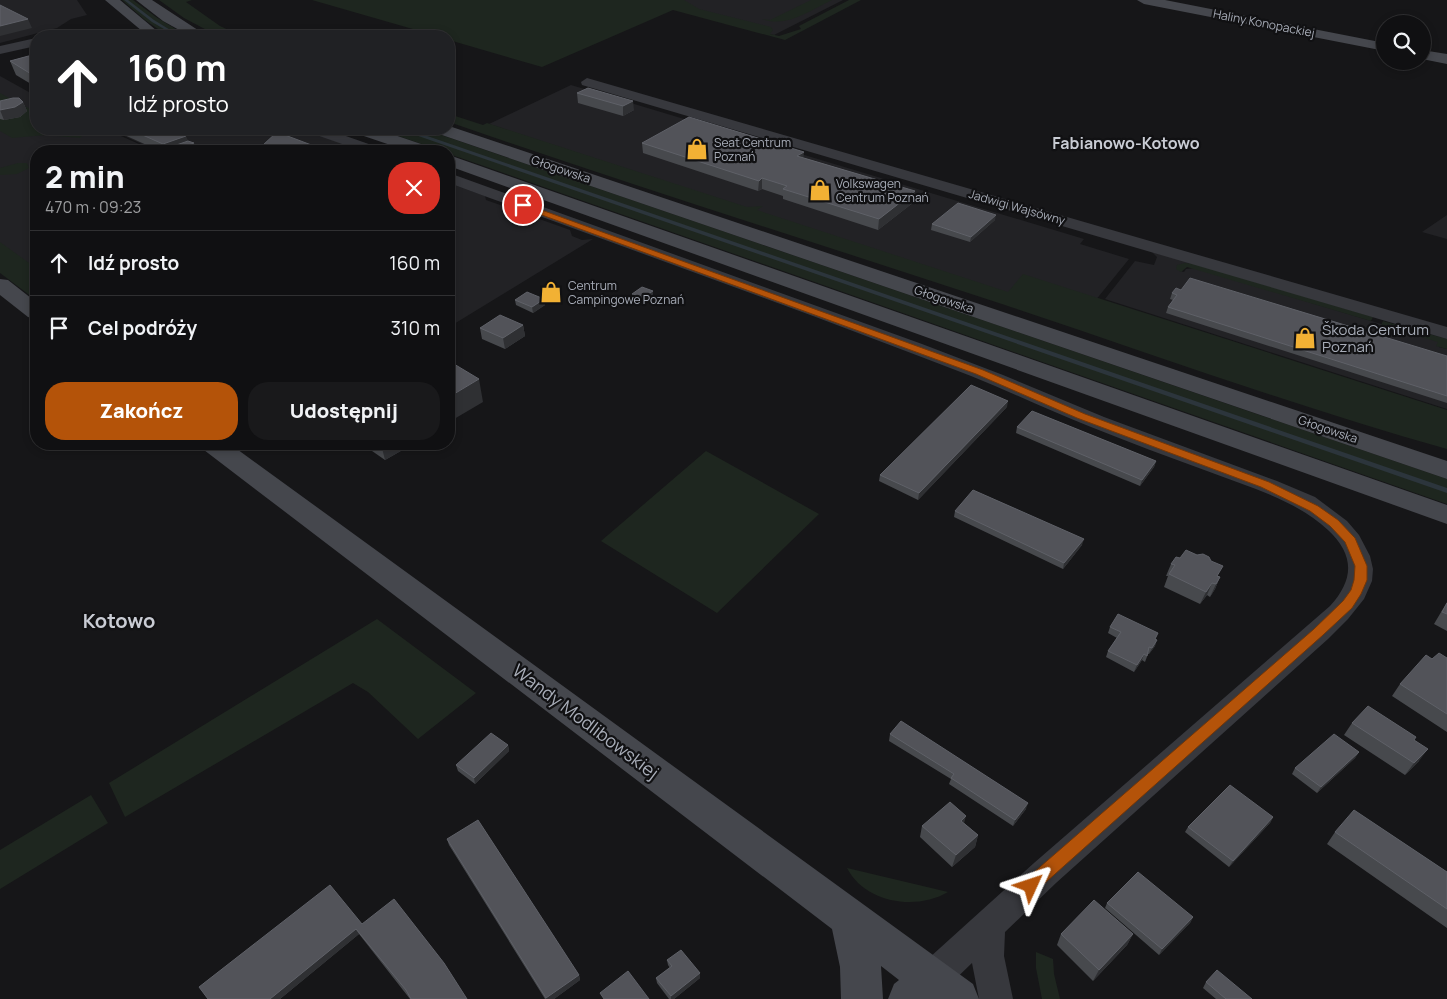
<!DOCTYPE html>
<html lang="pl">
<meta charset="utf-8">
<style>
:root{--surface:#101012;--page:#19191b;--text:#f1f3f6;--muted:#9c9d9f;--line:#303032;--accent:#b45309}
body{margin:0;font-family:Manrope,sans-serif;background:var(--page);color:var(--text);height:100vh;display:flex;flex-direction:column;font-size:19px;white-space:nowrap}
*{box-sizing:border-box;margin:0}
p{font-size:16px;color:var(--muted)}
.icon{flex:none;width:28px;height:28px;fill:none;stroke:currentColor;stroke-width:2;stroke-linecap:round;stroke-linejoin:round}
.map{position:relative;flex:1;overflow:hidden}
.drawer{position:absolute;left:30px;top:145px;width:425px;height:305px;display:flex;flex-direction:column;background:var(--surface);border-radius:20px;box-shadow:0 2px 8px #0003,0 0 0 1px var(--line)}
.drawer>*{flex:none}
.banner{position:absolute;left:30px;top:30px;width:425px;height:105px;border-radius:20px;box-shadow:0 2px 8px #0003,0 0 0 1px var(--line);background:#202124;color:#fff;overflow:hidden}
.controls{position:absolute;left:1376px;top:15px;display:grid;gap:10px}
.controls a{display:grid;place-items:center;width:55px;height:55px;border-radius:50%;background:var(--surface);box-shadow:0 2px 8px #0003,0 0 0 1px var(--line);font-size:25px}
.pin{position:absolute;display:grid;place-items:center;width:42px;height:42px;color:#fff;margin:-21px;border:2px solid #fff;border-radius:50%;box-shadow:0 1px 5px #0007}
.me{position:absolute;width:55px;margin:-28px;rotate:48deg;stroke-linejoin:round;filter:drop-shadow(0 0 4px #0008)}
.turn{display:flex;align-items:center;gap:18px;height:105px;padding:0 15px;font-size:22px}
.turn .icon{width:65px;height:65px;stroke-width:2.5}
.turn b{display:block;font-size:35px;line-height:42px}
.round{display:grid;place-items:center;flex:none;width:52px;height:52px;border-radius:20px;background:var(--page)}
.head{display:flex;align-items:center;justify-content:space-between;height:85px;padding:0 15px}
h1{font-size:30px;font-weight:800;line-height:38px}
.primary-button{display:flex;gap:10px;margin-top:auto;padding:10px 15px}
.primary-button a{flex:1;height:58px;border-radius:20px;background:var(--accent);color:#fff;font-size:20px;font-weight:800;line-height:58px;text-align:center}
.primary-button a+a{background:var(--page);color:var(--text)}
ul{padding:0;list-style:none}
li{display:flex;align-items:center;gap:15px;height:65px;padding:0 15px;border-top:1px solid var(--line)}
li div{flex:1}
li b{display:block;font-size:19px}
li em{font-style:normal}
.map>svg:first-child{display:block}
</style>
<div class="map">
<svg width="1447" height="999" viewBox="0 0 1447 999">
<rect width="100%" height="100%" fill="#161618"/>
<path fill="#222225" d="M 0,0 L 77,0 L 87,15 L 71,19 L 57,28 L 0,43 Z
M 636,0 L 843,0 L 774,35 Z
M 0,76 L 36,96 L 36,129 L 105,129 L 155,151 L 36,151 L 36,283 L 0,257 Z
M 571,85 L 1084,239 L 1080,244 L 1129,259 L 1082,317 L 489,124 Z
M 109,129 L 302,129 L 363,151 L 157,151 Z
M 449,183 L 485,196 L 486,200 L 570,230 L 572,236 L 582,240 L 593,239 L 449,327 Z
M 1447,215 L 1447,239 L 1422,232 Z
M 1152,252 L 1196,264 L 1184,264 L 1180,271 L 1184,272 L 1186,269 L 1195,268 L 1441,342 L 1439,347 L 1447,349 L 1447,409 L 1105,299 L 1135,261 L 1154,265 L 1157,257 Z"/>
<path fill="#1e261f" d="M 122,0 L 133,0 L 156,17 L 187,36 L 168,36 L 145,20 Z
M 159,0 L 192,0 L 186,2 L 220,26 L 241,36 L 218,36 L 184,18 Z
M 312,0 L 684,0 L 699,9 L 771,27 L 773,30 L 770,34 L 779,36 L 801,29 L 799,26 L 849,0 L 861,0 L 785,40 L 673,10 L 542,67 L 449,40 L 449,36 L 437,36 Z
M 811,0 L 832,0 C 809,11 787,28 762,19 L 770,20 Z
M 0,93 L 36,112 L 36,129 L 73,129 L 82,133 L 82,136 L 80,138 L 46,135 L 12,138 L 0,131 Z
M 449,114 L 483,125 L 487,123 L 747,207 L 763,206 L 757,210 L 1008,292 L 1023,274 L 1447,410 L 1447,449 C 1298,407 1152,354 1005,305 C 820,244 634,186 449,122 Z
M 378,129 L 424,129 L 1447,479 L 1447,504 L 481,165 L 449,154 L 449,151 L 442,151 Z
M 18,163 L 27,163 L 29,168 L 17,174 L 0,175 L 0,168 Z
M 0,242 L 36,268 L 36,300 L 0,273 Z
M 1185,263 L 1195,264 L 1373,317 L 1371,321 L 1187,267 L 1181,272 L 1176,269 L 1177,265 Z
M 1383,321 L 1447,339 L 1447,349 L 1436,346 L 1438,342 L 1381,325 Z
M 706,451 L 819,514 L 717,613 L 601,541 Z
M 377,619 L 476,693 L 418,739 L 368,692 L 353,683 L 125,817 L 109,783 Z
M 91,795 L 108,823 L 0,889 L 0,850 Z
M 847,868 L 948,892 C 916,911 865,903 847,868 Z
M 1036,952 L 1053,959 L 1054,974 L 1060,999 L 1042,999 L 1036,968 Z"/>
<g fill="none" stroke-linecap="round" stroke-linejoin="round">
<path fill="#2c353c" fill-rule="evenodd" d="M 124,0 L 128,0 L 154,20 L 180,36 L 176,36 L 152,22 Z
M 401,129 L 407,129 L 1447,488 L 1447,493 L 401,130 Z"/>
<path fill="#37383d" fill-rule="evenodd" d="M 36,38 L 36,46 L 0,54 L 0,46 Z
M 587,78 L 1447,327 L 1447,339 L 582,85 L 581,82 Z
M 306,129 L 326,129 L 380,148 L 382,151 L 362,151 L 308,132 Z
M 449,173 L 922,344 L 1003,375 L 1104,417 L 1277,481 L 1315,497 L 1347,521 L 1359,535 L 1370,556 L 1373,569 L 1372,581 L 1364,599 L 1348,619 L 1328,639 L 1056,883 L 1005,932 L 1004,956 L 1013,999 L 979,999 L 972,963 L 943,991 L 931,996 L 919,991 L 914,979 L 919,967 L 1034,863 L 1330,606 C 1354,580 1355,555 1328,530 C 1294,499 1249,487 1207,471 C 1168,457 1129,442 1091,427 C 1050,411 1011,392 971,376 C 798,309 623,247 449,183 Z"/>
<path fill="#45474d" fill-rule="evenodd" d="M 105,0 L 120,0 L 163,36 L 148,36 Z
M 136,0 L 152,0 L 207,36 L 190,36 L 163,21 Z
M 1137,0 L 1165,0 L 1385,43 L 1385,51 L 1144,4 Z
M 1422,50 L 1447,54 L 1447,64 L 1422,59 Z
M 449,126 L 1447,461 L 1447,479 L 436,133 L 433,129 L 449,129 Z
M 352,129 L 377,129 L 430,147 L 433,151 L 408,151 L 355,133 Z
M 449,155 L 1447,505 L 1447,524 L 449,166 Z
M 0,279 L 8,280 L 36,302 L 36,319 L 28,317 L 0,295 Z
M 200,444 L 230,444 L 973,984 L 979,999 L 888,999 L 894,984 L 899,980 L 881,966 L 883,999 L 841,999 L 840,967 L 832,929 L 204,450 Z"/>
</g>
<path fill="#47494d" d="M 36,54 L 36,87 L 16,75 L 10,61 Z
M 588,88 L 634,110 L 623,116 L 578,103 L 577,93 Z
M 0,101 L 23,102 L 27,111 L 20,117 L 4,120 L 0,119 Z
M 111,129 L 170,129 L 188,141 L 194,143 L 195,148 L 187,151 L 160,151 Z
M 642,143 L 804,158 L 915,191 L 914,202 L 878,230 L 783,199 L 783,196 L 762,189 L 758,191 L 643,153 Z
M 263,145 L 314,146 L 316,151 L 265,151 Z
M 995,220 L 970,242 L 931,230 L 932,224 Z
M 653,291 L 653,296 L 642,304 L 632,300 L 632,294 Z
M 1172,293 L 1447,356 L 1447,403 L 1166,313 L 1168,307 L 1173,300 L 1170,299 Z
M 544,299 L 545,305 L 533,313 L 516,305 L 515,300 Z
M 523,325 L 525,336 L 505,349 L 482,339 L 480,328 Z
M 1007,407 L 918,500 L 879,481 L 880,475 Z
M 1017,427 L 1156,461 L 1154,467 L 1140,486 L 1016,433 Z
M 362,444 L 413,444 L 385,460 Z
M 955,511 L 1082,545 L 1063,569 L 954,517 Z
M 1180,558 L 1220,577 L 1215,589 L 1210,597 L 1207,595 L 1200,604 L 1164,587 L 1168,576 L 1166,576 L 1171,564 Z
M 1447,602 L 1447,631 L 1434,624 Z
M 1110,627 L 1156,639 L 1155,646 L 1149,654 L 1148,654 L 1145,662 L 1142,660 L 1134,672 L 1106,657 L 1108,651 L 1117,638 L 1108,633 Z
M 1447,658 L 1447,732 L 1392,696 L 1400,684 L 1432,659 Z
M 1352,723 L 1419,761 L 1405,775 L 1344,735 Z
M 890,734 L 1026,809 L 1013,826 L 949,784 L 951,779 L 889,741 Z
M 508,745 L 509,751 L 475,784 L 458,771 L 456,765 Z
M 1359,752 L 1355,758 L 1317,793 L 1292,774 L 1295,768 Z
M 1273,817 L 1270,823 L 1229,867 L 1185,832 L 1188,827 Z
M 964,823 L 978,835 L 975,847 L 952,867 L 920,837 L 922,826 Z
M 1335,832 L 1447,872 L 1447,928 L 1327,844 Z
M 447,839 L 579,975 L 580,980 L 554,999 L 545,999 L 449,845 Z
M 1107,903 L 1193,917 L 1190,923 L 1159,955 L 1105,908 Z
M 362,924 L 467,999 L 410,999 L 359,934 L 280,999 L 208,999 Z
M 1061,934 L 1133,934 L 1127,945 L 1093,981 L 1057,945 Z
M 667,960 L 700,978 L 674,999 L 669,999 L 657,983 L 656,978 L 670,968 L 668,965 Z
M 1206,982 L 1252,999 L 1216,999 L 1203,988 Z"/>
<path fill="#2f3033" d="M 28,19 L 32,28 L 0,36 L 0,26 Z
M 633,101 L 634,110 L 623,116 L 623,106 Z
M 23,102 L 27,111 L 20,117 L 4,120 L 0,110 Z
M 186,136 L 190,145 L 194,143 L 195,148 L 187,151 L 169,151 L 165,149 L 166,151 L 163,144 Z
M 314,146 L 316,151 L 303,151 Z
M 804,152 L 803,162 L 797,156 Z
M 762,178 L 762,189 L 758,191 L 759,181 Z
M 915,191 L 914,202 L 878,230 L 879,219 Z
M 996,215 L 995,220 L 970,242 L 971,237 Z
M 653,291 L 653,296 L 642,304 L 642,298 Z
M 544,299 L 545,305 L 533,313 L 532,307 Z
M 523,325 L 525,336 L 505,349 L 503,338 Z
M 479,379 L 483,402 L 449,422 L 449,397 Z
M 1008,401 L 1007,407 L 918,500 L 919,493 Z
M 381,444 L 413,444 L 385,460 Z
M 1156,461 L 1154,467 L 1140,486 L 1142,480 Z
M 1084,539 L 1082,545 L 1063,569 L 1064,563 Z
M 1220,577 L 1215,589 L 1210,597 L 1216,584 Z
M 1212,583 L 1207,595 L 1200,604 L 1206,592 Z
M 1157,640 L 1155,646 L 1149,654 L 1152,648 Z
M 1144,654 L 1142,660 L 1134,672 L 1137,665 Z
M 508,745 L 509,751 L 475,784 L 474,778 Z
M 1428,749 L 1419,761 L 1405,775 L 1414,763 Z
M 1359,752 L 1355,758 L 1317,793 L 1321,787 Z
M 1028,803 L 1026,809 L 1013,826 L 1015,820 Z
M 966,816 L 963,827 L 961,821 Z
M 1273,817 L 1270,823 L 1229,867 L 1233,861 Z
M 978,835 L 975,847 L 952,867 L 956,855 Z
M 1193,917 L 1190,923 L 1159,955 L 1162,949 Z
M 356,929 L 359,934 L 280,999 L 270,999 Z
M 1133,934 L 1127,945 L 1093,981 L 1099,970 Z
M 700,973 L 700,978 L 674,999 L 671,999 L 671,996 Z
M 579,975 L 580,980 L 554,999 L 546,999 L 546,998 Z"/>
<path fill="#525359" stroke="#5f6168" d="M 0,5 L 28,19 L 0,26 Z
M 36,54 L 36,77 L 10,61 Z
M 588,88 L 633,101 L 623,106 L 577,93 Z
M 13,98 L 19,98 L 23,102 L 15,107 L 0,110 L 0,101 Z
M 689,117 L 804,152 L 797,156 L 915,191 L 879,219 L 783,189 L 787,186 L 762,178 L 759,181 L 642,143 Z
M 129,129 L 170,129 L 180,133 L 184,132 L 186,136 L 163,144 Z
M 277,132 L 314,146 L 303,151 L 280,151 L 263,145 Z
M 188,141 L 194,143 L 172,151 L 169,151 L 165,149 Z
M 328,146 L 342,151 L 316,151 Z
M 958,203 L 996,215 L 971,237 L 932,224 Z
M 1190,278 L 1447,356 L 1447,396 L 1168,307 L 1177,295 L 1172,293 L 1176,288 L 1181,290 Z
M 642,287 L 653,291 L 642,298 L 632,294 Z
M 527,292 L 544,299 L 532,307 L 515,300 Z
M 500,315 L 523,325 L 503,338 L 480,328 Z
M 449,361 L 479,379 L 449,397 Z
M 971,385 L 1008,401 L 919,493 L 880,475 Z
M 1032,411 L 1156,461 L 1142,480 L 1017,427 Z
M 973,490 L 1084,539 L 1064,563 L 955,511 Z
M 1186,550 L 1197,555 L 1203,554 L 1209,557 L 1211,561 L 1223,566 L 1217,576 L 1220,577 L 1216,584 L 1212,583 L 1206,592 L 1169,574 L 1175,565 L 1171,564 L 1176,557 L 1180,558 Z
M 1447,603 L 1447,614 L 1442,612 Z
M 1118,614 L 1158,633 L 1155,639 L 1157,640 L 1152,648 L 1149,647 L 1147,656 L 1144,654 L 1137,665 L 1108,651 L 1121,632 L 1110,627 Z
M 1439,653 L 1447,658 L 1447,714 L 1400,684 L 1426,655 L 1432,659 Z
M 1368,706 L 1416,737 L 1414,740 L 1428,749 L 1414,763 L 1352,723 Z
M 901,721 L 1028,803 L 1015,820 L 951,778 L 954,774 L 890,734 Z
M 491,733 L 508,745 L 474,778 L 456,765 Z
M 1334,734 L 1359,752 L 1321,787 L 1295,768 Z
M 1230,785 L 1273,817 L 1233,861 L 1188,827 Z
M 950,802 L 966,816 L 961,821 L 978,835 L 956,855 L 922,826 Z
M 1354,810 L 1447,872 L 1447,909 L 1335,832 Z
M 478,820 L 579,975 L 546,998 L 447,839 Z
M 1138,872 L 1193,917 L 1162,949 L 1107,903 Z
M 330,885 L 362,924 L 394,899 L 444,963 L 467,999 L 411,999 L 406,990 L 356,929 L 270,999 L 208,999 L 199,987 Z
M 1094,900 L 1133,934 L 1099,970 L 1061,934 Z
M 681,950 L 700,973 L 671,996 L 656,978 L 672,966 L 667,960 Z
M 1217,970 L 1252,999 L 1226,999 L 1206,982 Z
M 628,971 L 649,999 L 604,999 L 600,993 Z"/>
<path fill="#b45309" stroke="#753606" d="M 520,204 L 525,204 L 983,370 L 1085,414 L 1269,482 L 1318,506 L 1338,520 L 1355,538 L 1367,566 L 1367,580 L 1361,594 L 1352,608 L 1323,635 L 1036,891 L 1031,893 L 1025,891 L 1023,886 L 1025,880 L 1314,629 L 1343,601 L 1351,590 L 1354,580 L 1355,566 L 1345,542 L 1330,526 L 1310,511 L 1261,487 L 1077,418 L 976,374 L 520,207 Z"/>
<defs>
<g id="shop-bare" transform="scale(1.725)"><path d="M-5-2.5h2.3a2.7 3.5 0 0 1 5.4 0H5L5.5 6h-11ZM-1.5-2.5h3a1.5 2.3 0 0 0-3 0Z" fill="#f2b134" stroke="#111113" stroke-width="2.5" paint-order="stroke"/></g>
</defs>
<g fill-rule="evenodd">
<use href="#shop-bare" x="697" y="149"/>
<use href="#shop-bare" x="820" y="190"/>
<use href="#shop-bare" x="551" y="292"/>
<use href="#shop-bare" x="1305" y="338"/>
</g>
<g text-anchor="middle" dominant-baseline="central" stroke-width="4.5" stroke-linejoin="round" paint-order="stroke">
<g font-size="12" fill="#a8adb8" stroke="#111113">
<text transform="translate(1264 23) rotate(11)">Haliny Konopackiej</text>
<text transform="translate(561 169) rotate(19)">Głogowska</text>
<text transform="translate(1017 207) rotate(16)">Jadwigi Wajsówny</text>
<text transform="translate(944 299) rotate(19)">Głogowska</text>
<text transform="translate(1328 429) rotate(19)">Głogowska</text>
</g>
<g font-size="12" fill="#a8adb8" stroke="#111113" text-anchor="start">
<text x="714" y="142">Seat Centrum<tspan x="714" dy="14">Poznań</tspan></text>
<text x="836" y="183">Volkswagen<tspan x="836" dy="14">Centrum Poznań</tspan></text>
<text x="568" y="285">Centrum<tspan x="568" dy="14">Campingowe Poznań</tspan></text>
</g>
<g font-size="15" fill="#a8adb8" stroke="#111113" text-anchor="start">
<text x="1322" y="329">Škoda Centrum<tspan x="1322" dy="17">Poznań</tspan></text>
</g>
<g font-size="16" font-weight="bold" fill="#c9ccd4" stroke="#111113">
<text x="1126" y="143">Fabianowo-Kotowo</text>
</g>
<g font-size="18" fill="#a8adb8" stroke="#111113">
<text transform="translate(586 721) rotate(37)">Wandy Modlibowskiej</text>
</g>
<g font-size="20" font-weight="bold" fill="#c9ccd4" stroke="#111113">
<text x="119" y="620">Kotowo</text>
</g>
</g>
</svg>
<div class="controls">
<a><svg class="icon" aria-label="search" viewBox="0 0 24 24"><circle cx="10" cy="10" r="6"/><path d="M15 15l6 6"/></svg></a>
</div>
<div class="pin" style="left:523px;top:205px;background:#d93025"><svg class="icon" aria-label="arrive" viewBox="0 0 24 24"><path d="M6 21V4h12l-3 4 3 4H6"/></svg></div>
<svg class="me" style="left:1031px;top:886px" viewBox="-20 -20 40 40"><path d="M0-17L14 15 0 8-14 15z" fill="#b45309" stroke="#fff" stroke-width="4"/></svg>
<div class="banner">
<div class="turn"><svg class="icon" aria-label="ahead" viewBox="0 0 24 24"><path d="M12 20V5M6 11l6-6 6 6"/></svg><div><b>160 m</b>Idź prosto</div></div>
</div>
<section class="drawer">
<div class="head"><div><h1>2 min</h1><p>470 m · 09:23</p></div><a class="round" style="background:#d93025;color:#fff"><svg class="icon" aria-label="close" viewBox="0 0 24 24"><path d="M6 6l12 12M18 6L6 18"/></svg></a></div>
<ul>
<li><svg class="icon" aria-label="ahead" viewBox="0 0 24 24"><path d="M12 20V5M6 11l6-6 6 6"/></svg><div><b>Idź prosto</b></div><em>160 m</em></li>
<li><svg class="icon" aria-label="arrive" viewBox="0 0 24 24"><path d="M6 21V4h12l-3 4 3 4H6"/></svg><div><b>Cel podróży</b></div><em>310 m</em></li>
</ul>
<div class="primary-button"><a>Zakończ</a><a>Udostępnij</a></div>
</section>
</div>
